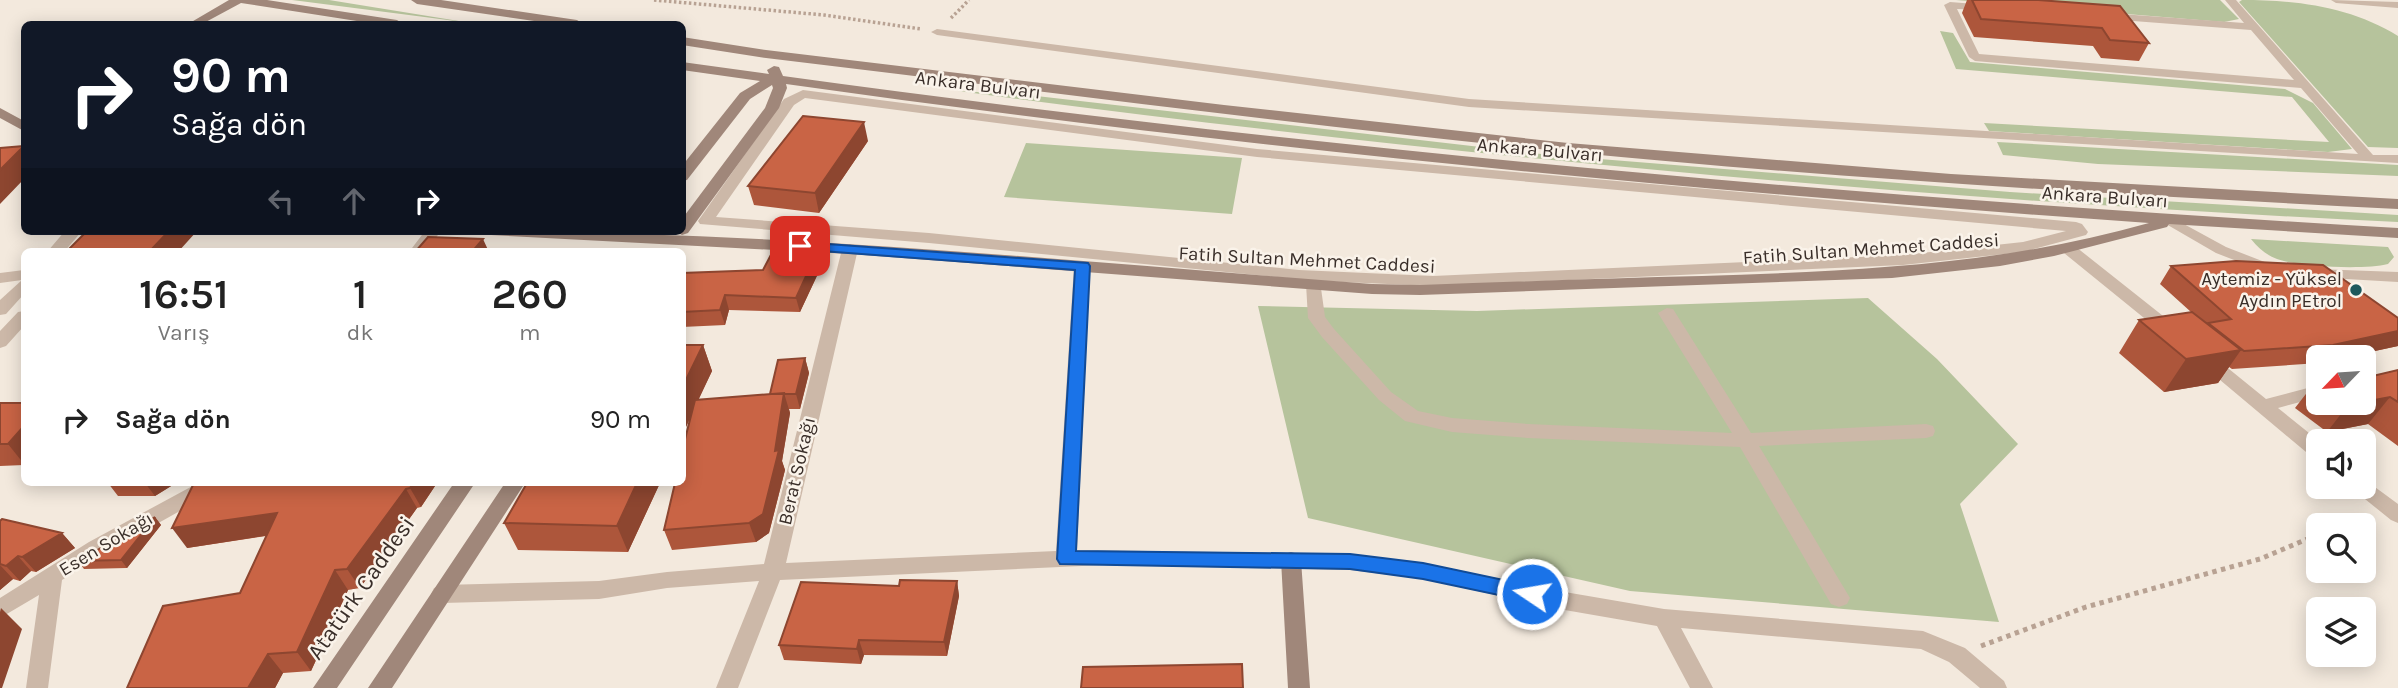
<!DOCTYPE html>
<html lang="tr">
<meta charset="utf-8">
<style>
:root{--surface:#fff;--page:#f2f2f2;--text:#222;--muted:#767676}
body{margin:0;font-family:Karla,sans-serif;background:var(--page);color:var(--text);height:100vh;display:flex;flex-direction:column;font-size:26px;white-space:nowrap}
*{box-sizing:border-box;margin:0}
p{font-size:23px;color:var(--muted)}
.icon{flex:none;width:38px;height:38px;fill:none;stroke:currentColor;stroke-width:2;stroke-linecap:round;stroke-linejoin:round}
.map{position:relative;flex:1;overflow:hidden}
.details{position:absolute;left:21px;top:248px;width:665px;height:238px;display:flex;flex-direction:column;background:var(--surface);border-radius:10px;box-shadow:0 4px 18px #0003}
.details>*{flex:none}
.top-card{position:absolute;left:21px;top:21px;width:665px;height:214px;border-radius:10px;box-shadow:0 4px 18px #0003;background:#111827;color:#fff;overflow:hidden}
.needle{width:46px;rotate:245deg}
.fabs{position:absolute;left:2306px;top:345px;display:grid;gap:14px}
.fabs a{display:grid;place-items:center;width:70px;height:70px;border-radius:10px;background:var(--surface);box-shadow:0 4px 18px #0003;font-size:35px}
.pin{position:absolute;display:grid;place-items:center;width:60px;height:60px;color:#fff;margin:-30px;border-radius:14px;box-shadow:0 4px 10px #0006}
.me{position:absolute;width:77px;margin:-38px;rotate:282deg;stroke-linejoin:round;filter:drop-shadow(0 0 5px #0008)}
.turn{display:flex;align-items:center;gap:24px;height:147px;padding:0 35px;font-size:32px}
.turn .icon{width:91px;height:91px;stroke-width:2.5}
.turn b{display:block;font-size:49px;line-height:60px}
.lanes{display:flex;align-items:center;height:66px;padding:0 35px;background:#0003;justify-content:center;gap:35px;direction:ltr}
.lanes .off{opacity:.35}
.eta{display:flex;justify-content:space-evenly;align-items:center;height:119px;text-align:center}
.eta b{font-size:42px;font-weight:600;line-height:49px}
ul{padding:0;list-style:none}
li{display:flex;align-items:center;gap:21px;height:105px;padding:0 35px}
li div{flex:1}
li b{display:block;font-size:26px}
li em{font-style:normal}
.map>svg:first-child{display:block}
</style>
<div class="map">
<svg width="2398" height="688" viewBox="0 0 2398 688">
<rect width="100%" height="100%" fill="#f3e9dd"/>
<path fill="#b6c39c" d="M 292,0 L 329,0 L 471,23 L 300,1 Z
M 1956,0 L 2220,0 L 2239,19 L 2224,22 Z
M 2242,0 C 2297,0 2351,7 2398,36 L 2398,148 L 2368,147 L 2239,2 Z
M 1940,31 L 1953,33 L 1970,62 L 2285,89 L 2313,103 L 2352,149 L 2328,152 L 1989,131 L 1984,123 L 2329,142 L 2292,97 L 1956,69 Z
M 958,91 L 1019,94 L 1550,155 L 2010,192 L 2398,215 L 2398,222 C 1916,199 1436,155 958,91 Z
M 1997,142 L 2398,165 L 2398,176 L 2098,164 L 2003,155 Z
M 1026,143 L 1242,158 L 1232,214 L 1004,197 Z
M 2251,239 L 2388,247 L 2394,257 L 2388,264 C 2364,270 2300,267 2277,259 C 2266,255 2258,248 2251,239 Z
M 1868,298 L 1937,359 L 2018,444 L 1960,504 L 1999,622 L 1630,591 L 1308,518 L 1258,306 L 1477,311 Z"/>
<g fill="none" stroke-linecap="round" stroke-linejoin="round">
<path stroke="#b8a293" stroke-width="3.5" stroke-dasharray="2.5 2.5" stroke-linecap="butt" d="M 654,0 L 824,15 L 921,29
M 951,18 L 969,0"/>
<path stroke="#b8a293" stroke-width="5" stroke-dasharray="4.5 4.5" stroke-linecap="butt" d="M 2340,525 L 2363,515
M 1981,646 L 2086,607 L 2260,559 L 2319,534"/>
<path fill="#ccb8a8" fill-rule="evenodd" d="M 2225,0 L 2236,0 L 2373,155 L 2398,155 L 2398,163 L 1469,107 L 937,35 L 931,32 L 937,29 L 1469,99 L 2358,154 L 2301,88 L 1975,61 L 1969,57 L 1944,5 L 1950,2 L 1988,5 L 1988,9 L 1984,10 L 1957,9 L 1979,54 L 2294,80 L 2251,30 L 2107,19 L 2101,16 L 2107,13 L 2244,23 Z
M 2331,0 L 2398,2 L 2398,8 L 2336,3 Z
M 2171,217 L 2226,247 L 2275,266 L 2277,269 L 2270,274 L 2265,272 L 2216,253 L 2166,224 L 2164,221 Z
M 2316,269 L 2398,272 L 2398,282 L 2311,277 L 2309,274 L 2311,271 Z"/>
<path fill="#ccb8a8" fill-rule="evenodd" d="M 803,90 L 1257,149 L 2076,222 L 2082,224 L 2088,232 L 2086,235 L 2023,252 L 1903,265 L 1433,286 L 1320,281 L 1325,317 L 1334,329 L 1391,392 L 1418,411 L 1452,418 L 1528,424 L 1732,433 L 1658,313 L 1667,308 L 1673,309 L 1751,433 L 1926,424 L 1933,426 L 1935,431 L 1933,436 L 1926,438 L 1759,446 L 1850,598 L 1847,604 L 1839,607 L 1831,604 L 1740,447 L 1528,438 L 1452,432 L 1405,421 L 1379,400 L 1322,337 L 1308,318 L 1306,284 L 1308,280 L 929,243 L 700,224 L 698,221 L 784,99 ZM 805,98 L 1257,157 L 2066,231 L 2023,242 L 1903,255 L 1433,276 L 1299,270 L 929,233 L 716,217 L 794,105 Z
M 65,231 L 82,231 L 64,252 L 47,252 Z
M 425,231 L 441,231 L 425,252 L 409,252 Z
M 850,244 L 858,249 L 786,563 L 1056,551 L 1074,266 L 1082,261 L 1090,266 L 1077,550 L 1350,554 L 1423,563 L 1559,591 L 1664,609 L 1923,631 L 1965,648 L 2004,681 L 2007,688 L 1980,688 L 1949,662 L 1921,649 L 1681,628 L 1713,688 L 1690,688 L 1657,626 L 1559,609 L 1423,579 L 1350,570 L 1104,565 L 780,580 L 738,688 L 716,688 L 759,581 L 667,588 L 599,599 L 442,603 L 434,600 L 431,594 L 434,588 L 442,585 L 599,581 L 667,572 L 764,564 L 842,249 Z
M 2070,245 L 2076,247 L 2177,327 L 2180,331 L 2177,335 L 2165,335 L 2064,253 L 2062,250 L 2064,247 Z
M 24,270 L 24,294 L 6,314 L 0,315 L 0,300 L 22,280 L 0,283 L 0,273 Z
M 24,311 L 24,326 L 6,346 L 0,348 L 0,331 L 18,312 Z
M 2207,354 L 2213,356 L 2266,399 L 2319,385 L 2319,397 L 2278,408 L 2319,441 L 2319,459 L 2312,457 L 2201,364 L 2198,360 Z
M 2364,479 L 2398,504 L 2398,523 L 2391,520 L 2355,491 L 2352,486 L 2364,486 Z
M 198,483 L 224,483 L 221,488 L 103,554 L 62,580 L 48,688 L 26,688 L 39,595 L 0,618 L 0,598 L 89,542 Z"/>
<path fill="#a0877a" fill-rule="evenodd" d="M 229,0 L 267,0 L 397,20 L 403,24 L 376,24 L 241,3 L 202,24 L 188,24 Z
M 411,0 L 441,0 L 577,20 L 583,24 L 555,24 L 417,4 Z
M 682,37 L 766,50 L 1224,105 L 1568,143 L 1951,174 L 2398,199 L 2398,209 C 2121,195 1844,179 1568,152 C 1300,125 1033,90 766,58 L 682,45 Z
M 682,62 L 769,74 L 767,70 L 774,66 L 779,67 L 783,76 C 1319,150 1858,197 2398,228 L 2398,238 L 2169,224 L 2167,227 L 2054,256 L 2000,266 L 1892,278 L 1420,295 L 1372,294 L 850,254 L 472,234 L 470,231 C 771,231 1072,261 1372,284 L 1420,285 C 1514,282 1608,278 1702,276 C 1853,271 2002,265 2149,223 C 1693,191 1238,148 786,84 L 787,88 L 779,108 L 688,233 L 682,235 L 675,231 L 682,231 L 682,219 L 765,108 L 773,88 L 772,85 L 750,99 L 687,180 L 682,181 L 682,166 L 740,93 L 760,81 L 682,70 Z
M 0,108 L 24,121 L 24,131 L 0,118 Z
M 454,483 L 475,483 L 337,688 L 313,688 Z
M 505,483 L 525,483 L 392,688 L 368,688 Z
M 1291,552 L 1298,554 L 1301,560 L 1310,688 L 1288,688 L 1281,560 L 1284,554 Z"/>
</g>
<path fill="#ad563b" d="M 1967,0 L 2038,0 L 2149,43 L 2139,61 L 2101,58 L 2093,46 L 1974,37 L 1962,13 Z
M 868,141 L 819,213 L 754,205 L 748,186 Z
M 822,265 L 800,312 L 729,310 L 725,325 L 682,327 L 682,273 L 763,270 Z
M 2171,266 L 2398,318 L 2398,346 L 2347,357 L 2319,357 L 2319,363 L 2232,369 L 2229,367 L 2218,383 L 2164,392 L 2119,353 L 2139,320 L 2191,312 L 2160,284 Z
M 682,345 L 703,345 L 712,371 L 698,400 L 770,394 L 805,358 L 809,373 L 800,409 L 789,409 L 790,413 L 782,461 L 785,470 L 769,533 L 756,542 L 672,550 L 664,530 L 691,417 L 682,435 Z
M 2398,370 L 2398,446 L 2368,424 L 2327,432 L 2295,408 L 2316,381 L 2319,380 L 2319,402 L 2364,402 Z
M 0,403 L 24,403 L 24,465 L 0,466 Z
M 108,483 L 176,483 L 155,496 L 118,496 Z
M 194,483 L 437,483 L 421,507 L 417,508 L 360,588 L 348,590 L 311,671 L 283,673 L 275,688 L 240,593 L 266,536 L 187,548 Z
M 527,483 L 660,483 L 628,552 L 518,550 L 504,523 Z
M 155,517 L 161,525 L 127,568 L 84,569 L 78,561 Z
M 0,521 L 62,533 L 75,548 L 36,572 L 31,571 L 20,581 L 13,579 L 0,590 Z
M 957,581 L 959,596 L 947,656 L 864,655 L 861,664 L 784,660 L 779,645 L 899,586 Z"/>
<path fill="#8d4630" d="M 864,122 L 868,141 L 819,213 L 815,193 Z
M 24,146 L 24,179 L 0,204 L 0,170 Z
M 169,231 L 197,231 L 178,252 L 149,252 Z
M 483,239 L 489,252 L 472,252 Z
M 818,250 L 822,265 L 800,312 L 796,298 Z
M 725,295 L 729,310 L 725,325 L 720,310 Z
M 2398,331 L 2398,346 L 2347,357 L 2324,357 L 2333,345 Z
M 703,345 L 712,371 L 682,435 L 682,388 Z
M 2241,350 L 2218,383 L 2164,392 L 2186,359 Z
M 805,358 L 809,373 L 800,409 L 796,394 Z
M 784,393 L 790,413 L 782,461 L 785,470 L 769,533 L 756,542 L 749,523 L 775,451 Z
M 2390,397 L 2368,424 L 2327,432 L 2348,405 Z
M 24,426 L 24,464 L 8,444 Z
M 145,483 L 176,483 L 155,496 Z
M 413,483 L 437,483 L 421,507 L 410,488 Z
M 637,483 L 660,483 L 628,552 L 617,526 Z
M 406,489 L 417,508 L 360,588 L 347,569 Z
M 277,513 L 290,532 L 187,548 L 172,528 Z
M 155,517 L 161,525 L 127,568 L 121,560 Z
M 62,533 L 75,548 L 36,572 L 22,557 Z
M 18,556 L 31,571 L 20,581 L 6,566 Z
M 0,565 L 13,579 L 0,590 Z
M 335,570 L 348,590 L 311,671 L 297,652 Z
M 957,581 L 959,596 L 947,656 L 944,642 Z
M 1,608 L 22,629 L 2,688 L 0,688 L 0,612 Z
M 859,640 L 864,655 L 861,664 L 857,649 Z
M 268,654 L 283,673 L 275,688 L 248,688 Z"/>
<path fill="#c96445" stroke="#8d4630" stroke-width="2" d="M 1972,0 L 2038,0 L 2120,6 L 2149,43 L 2110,40 L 2102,28 L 1981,19 Z
M 803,116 L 864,122 L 815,193 L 748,186 Z
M 24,146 L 0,170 L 0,148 Z
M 87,231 L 169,231 L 149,252 L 66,252 Z
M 428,237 L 483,239 L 472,252 L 415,252 Z
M 774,249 L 818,250 L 796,298 L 725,295 L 720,310 L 682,312 L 682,273 L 763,270 Z
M 2236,261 L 2323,265 L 2398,318 L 2398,331 L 2333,345 L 2244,351 L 2208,323 L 2231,319 L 2171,266 Z
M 2192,312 L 2241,350 L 2186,359 L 2139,320 Z
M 682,345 L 703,345 L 682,388 Z
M 805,358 L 796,394 L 770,394 L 778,360 Z
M 2398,370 L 2398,402 L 2390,397 L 2364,402 L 2364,378 Z
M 784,393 L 775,451 L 779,450 L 763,514 L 749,523 L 664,530 L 675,483 L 682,483 L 682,451 L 695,400 Z
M 2345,402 L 2362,402 L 2348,405 Z
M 0,403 L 24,403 L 24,426 L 8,444 L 0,444 Z
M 194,483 L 413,483 L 410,488 L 406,489 L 347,569 L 335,570 L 297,652 L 268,654 L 248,688 L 127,688 L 163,606 L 240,593 L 277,513 L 172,528 Z
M 527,483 L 637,483 L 617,526 L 504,523 Z
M 155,517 L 121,560 L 78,561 Z
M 2,519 L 62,533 L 22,557 L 18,556 L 6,566 L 0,564 L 0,521 Z
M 900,580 L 957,581 L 944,642 L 859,640 L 857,649 L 779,645 L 801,582 L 899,586 Z
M 1242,664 L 1243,688 L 1081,688 L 1083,667 Z"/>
<path fill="#1a73e8" stroke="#114b97" stroke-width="2" d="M 800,242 L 1088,263 L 1090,266 L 1076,551 L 1350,554 L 1423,563 L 1532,586 L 1539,588 L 1541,594 L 1539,599 L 1532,602 L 1423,579 L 1350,569 L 1060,564 L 1057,559 L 1075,270 L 795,249 L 793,246 Z"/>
<circle fill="#1d585c" stroke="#faf3ea" stroke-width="2.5" cx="2356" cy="290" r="7"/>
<g text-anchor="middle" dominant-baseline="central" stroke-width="5" stroke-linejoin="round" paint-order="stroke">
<g font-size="19" fill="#392e29" stroke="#faf3ea">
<text transform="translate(978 85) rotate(7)">Ankara Bulvarı</text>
<text transform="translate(1540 150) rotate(5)">Ankara Bulvarı</text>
<text transform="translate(2105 197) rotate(4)">Ankara Bulvarı</text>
<text transform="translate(1871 249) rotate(-4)">Fatih Sultan Mehmet Caddesi</text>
<text transform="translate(1307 260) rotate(3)">Fatih Sultan Mehmet Caddesi</text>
<text transform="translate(797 471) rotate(-77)">Berat Sokağı</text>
<text transform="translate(106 544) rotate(-31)">Esen Sokağı</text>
</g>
<g font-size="19" fill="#392e29" stroke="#faf3ea" text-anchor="end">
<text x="2342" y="279">Aytemiz - Yüksel<tspan x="2342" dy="22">Aydın PEtrol</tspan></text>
</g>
<g font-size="23" fill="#392e29" stroke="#faf3ea">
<text transform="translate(361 588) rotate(-55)">Atatürk Caddesi</text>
</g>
</g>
</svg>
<div class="fabs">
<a><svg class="needle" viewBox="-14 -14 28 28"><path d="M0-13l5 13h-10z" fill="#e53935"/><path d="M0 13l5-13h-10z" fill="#767676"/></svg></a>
<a><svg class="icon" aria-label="sound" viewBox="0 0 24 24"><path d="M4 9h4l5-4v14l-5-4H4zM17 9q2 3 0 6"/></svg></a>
<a><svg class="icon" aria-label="search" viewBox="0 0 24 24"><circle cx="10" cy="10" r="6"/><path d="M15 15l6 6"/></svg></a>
<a><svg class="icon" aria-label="layers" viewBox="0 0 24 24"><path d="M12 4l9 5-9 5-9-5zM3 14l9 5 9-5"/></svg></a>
</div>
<div class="pin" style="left:800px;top:246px;background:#d93025"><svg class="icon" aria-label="arrive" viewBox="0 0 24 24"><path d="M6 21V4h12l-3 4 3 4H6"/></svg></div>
<svg class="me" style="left:1532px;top:594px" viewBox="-20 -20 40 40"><circle r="17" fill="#1a73e8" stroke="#fff" stroke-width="3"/><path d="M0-11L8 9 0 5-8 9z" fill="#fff"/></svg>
<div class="top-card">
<div class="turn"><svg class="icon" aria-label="right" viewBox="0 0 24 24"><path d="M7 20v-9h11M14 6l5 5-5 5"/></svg><div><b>90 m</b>Sağa dön</div></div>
<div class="lanes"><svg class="icon off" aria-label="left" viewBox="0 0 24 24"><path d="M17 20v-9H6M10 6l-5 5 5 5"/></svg><svg class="icon off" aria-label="ahead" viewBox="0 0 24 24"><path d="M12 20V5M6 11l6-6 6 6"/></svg><svg class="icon" aria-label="right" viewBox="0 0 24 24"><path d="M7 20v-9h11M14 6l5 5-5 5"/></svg></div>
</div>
<section class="details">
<div class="eta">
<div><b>16:51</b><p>Varış</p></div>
<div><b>1</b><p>dk</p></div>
<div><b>260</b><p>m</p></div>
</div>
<ul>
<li><svg class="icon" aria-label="right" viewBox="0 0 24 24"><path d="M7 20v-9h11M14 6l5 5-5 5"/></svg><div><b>Sağa dön</b></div><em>90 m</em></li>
</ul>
</section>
</div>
